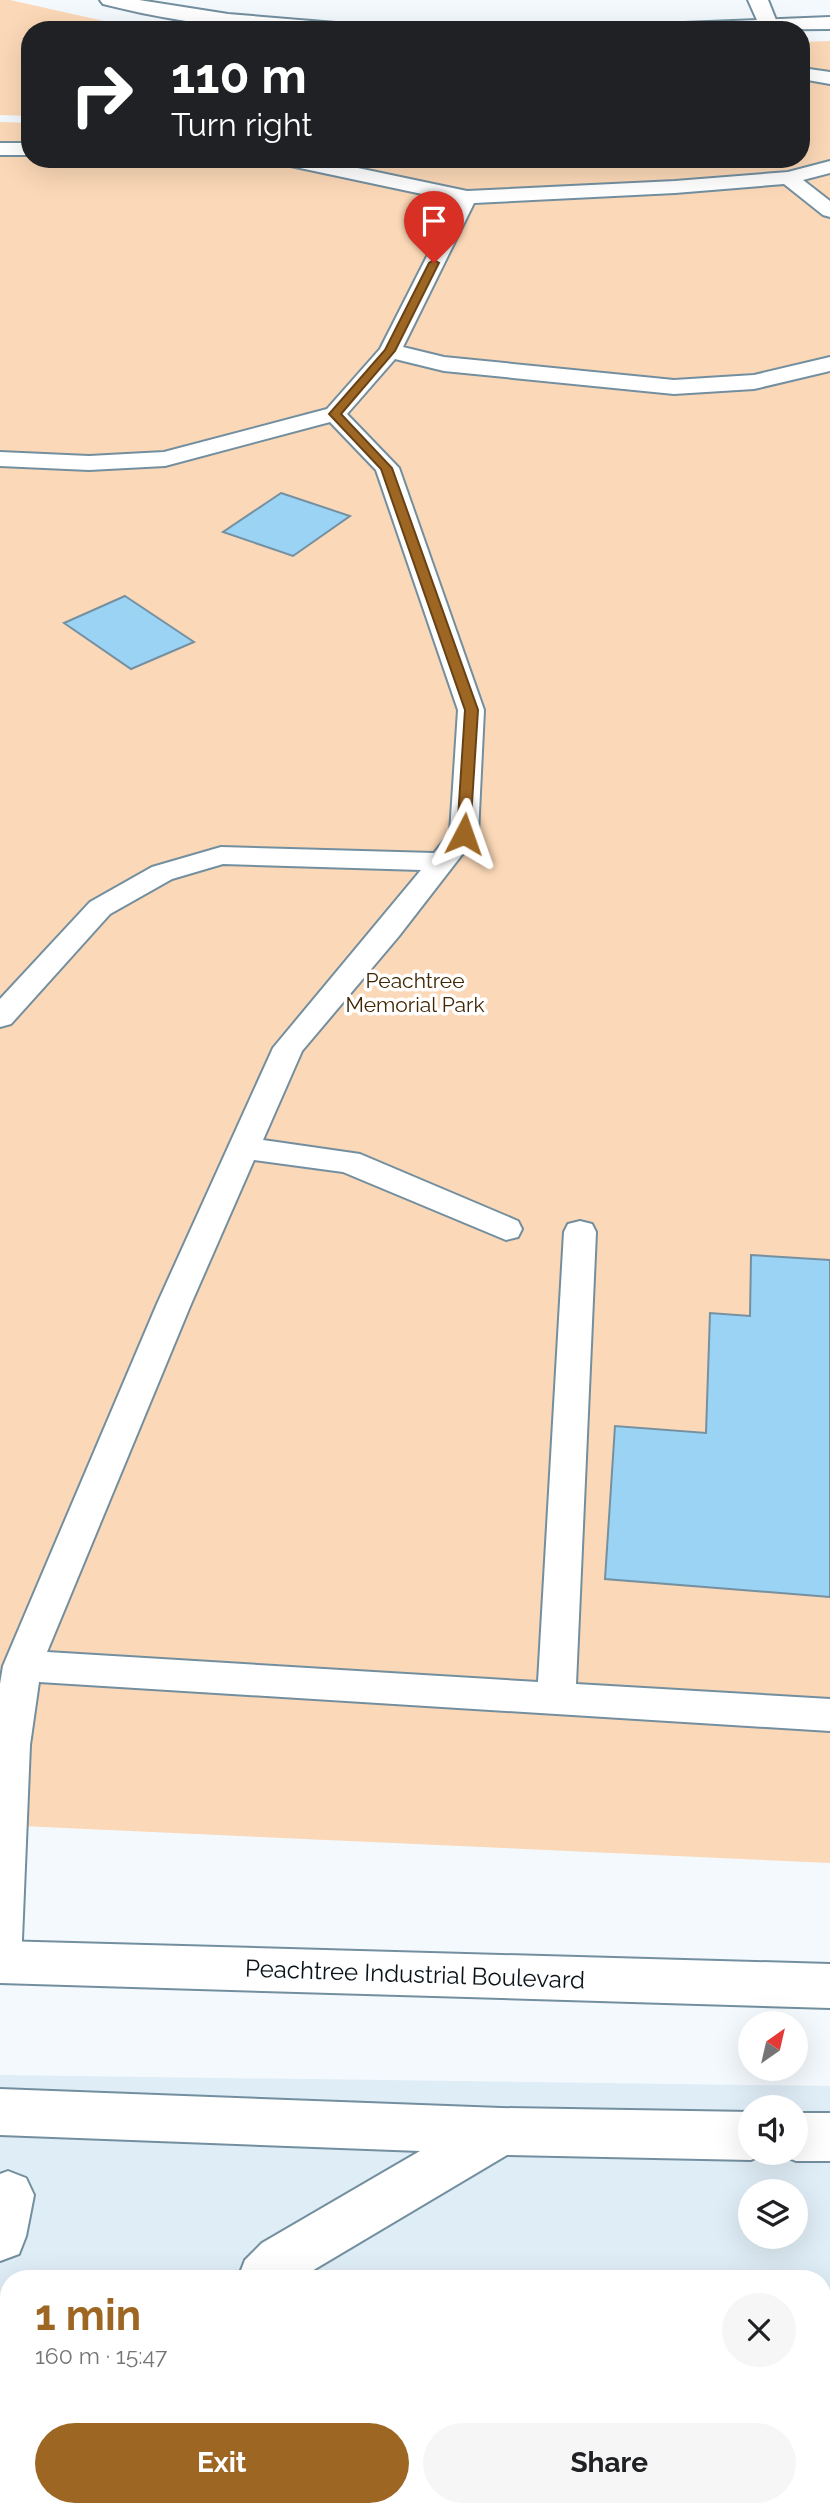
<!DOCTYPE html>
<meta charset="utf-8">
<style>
:root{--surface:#fff;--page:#f6f6f6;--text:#202124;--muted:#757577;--accent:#9e6623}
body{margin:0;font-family:Raleway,sans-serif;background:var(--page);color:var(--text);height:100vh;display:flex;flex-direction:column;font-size:26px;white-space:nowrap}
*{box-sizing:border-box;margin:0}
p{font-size:23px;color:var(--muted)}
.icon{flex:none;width:38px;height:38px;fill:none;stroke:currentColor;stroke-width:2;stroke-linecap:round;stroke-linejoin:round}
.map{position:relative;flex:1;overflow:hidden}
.drawer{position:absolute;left:0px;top:2270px;width:831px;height:247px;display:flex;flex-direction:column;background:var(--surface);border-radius:28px 28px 0 0;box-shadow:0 7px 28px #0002}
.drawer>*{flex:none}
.guide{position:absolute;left:21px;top:21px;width:789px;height:147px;border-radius:28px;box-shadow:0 7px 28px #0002;background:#202124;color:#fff;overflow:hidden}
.needle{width:46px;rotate:34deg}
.buttons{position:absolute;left:738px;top:2011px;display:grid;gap:14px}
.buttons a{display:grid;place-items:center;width:70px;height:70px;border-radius:50%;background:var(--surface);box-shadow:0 7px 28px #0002;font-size:35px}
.pin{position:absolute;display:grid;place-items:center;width:60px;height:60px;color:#fff;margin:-72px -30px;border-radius:50% 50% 50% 0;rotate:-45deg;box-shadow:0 0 7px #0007}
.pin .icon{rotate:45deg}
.me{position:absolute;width:77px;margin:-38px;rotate:4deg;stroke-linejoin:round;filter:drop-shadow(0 0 5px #0008)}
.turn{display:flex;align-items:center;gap:24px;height:147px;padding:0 35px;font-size:32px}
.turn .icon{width:91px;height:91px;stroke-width:2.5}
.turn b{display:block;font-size:49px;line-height:60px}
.round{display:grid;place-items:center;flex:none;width:74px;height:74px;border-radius:37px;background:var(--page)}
.head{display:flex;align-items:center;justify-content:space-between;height:119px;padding:0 35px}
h1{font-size:42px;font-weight:700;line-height:52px;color:var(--accent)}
.action{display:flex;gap:14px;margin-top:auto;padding:14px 35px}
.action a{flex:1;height:80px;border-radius:42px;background:var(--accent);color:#fff;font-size:28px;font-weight:700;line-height:80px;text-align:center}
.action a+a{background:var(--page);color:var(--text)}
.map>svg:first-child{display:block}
</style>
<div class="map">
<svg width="830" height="2516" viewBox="0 0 830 2516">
<rect width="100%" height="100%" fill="#f3f9fd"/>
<path fill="#dfedf6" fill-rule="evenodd" d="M 0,2075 L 830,2086 L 830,2516 L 0,2516 ZM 751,2107 L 796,2107 L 796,2152 L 751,2152 ZM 751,2191 L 796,2191 L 796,2236 L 751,2236 ZM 9,2278 L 822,2278 L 822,2508 L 9,2508 Z"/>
<path fill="#fbd8b7" d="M 0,0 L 10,0 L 126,26 L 125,30 L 30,30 L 30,116 L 0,115 Z
M 830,41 L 830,1863 L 0,1825 L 0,122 L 30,123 L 30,159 L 802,159 L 802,42 Z"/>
<path fill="#9ad3f4" stroke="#7590a0" stroke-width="2" d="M 281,493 L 350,516 L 293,556 L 223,532 Z
M 125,596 L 194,642 L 131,669 L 64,623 Z
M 751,1255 L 830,1260 L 830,1597 L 605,1579 L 615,1426 L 706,1433 L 710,1313 L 750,1316 Z"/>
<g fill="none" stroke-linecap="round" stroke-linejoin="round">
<g stroke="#738f9f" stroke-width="4">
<path id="service" d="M 802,68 L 830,72 L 830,84 L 802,79 Z
M 0,143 L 30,143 L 30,155 L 0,155 Z
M 276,159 L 315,159 L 467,191 L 675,181 L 788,172 L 830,161 L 830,173 L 803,180 L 830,201 L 830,217 L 823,215 L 784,184 L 675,193 L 474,203 L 403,347 L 444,357 L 674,380 L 754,375 L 830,357 L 830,371 L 754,389 L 674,394 L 444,371 L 395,359 L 347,414 L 399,468 L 484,710 L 478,834 L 399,936 L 302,1051 L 263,1140 L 360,1154 L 518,1221 L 522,1229 L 518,1237 L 506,1240 L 343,1172 L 254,1160 L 191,1304 L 47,1652 L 538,1682 L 564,1232 L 568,1224 L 580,1221 L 592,1224 L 596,1232 L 576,1684 L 830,1699 L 830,1731 L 39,1682 L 30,1745 L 21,1964 L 15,1977 L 0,1982 L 0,1684 L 3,1666 L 157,1304 L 273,1048 L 421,870 L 223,864 L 172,879 L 110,914 L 11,1024 L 0,1027 L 0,999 L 90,902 L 152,867 L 221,847 L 434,853 L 450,833 L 458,710 L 376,470 L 330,422 L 165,466 L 89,470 L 0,466 L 0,452 L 89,456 L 164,452 L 327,409 L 380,349 L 455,201 L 286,165 Z"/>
</g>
<g stroke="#738f9f" stroke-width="4">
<path id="minor" d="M 748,0 L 768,0 L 778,25 L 775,29 L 761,29 Z
M 8,2171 L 26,2178 L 34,2195 L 26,2236 L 19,2254 L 0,2261 L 0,2174 Z"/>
</g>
<g stroke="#738f9f" stroke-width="4">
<path id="tertiary" d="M 100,0 L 139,0 L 228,14 L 348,24 L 355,26 L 358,30 C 326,30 294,32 262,30 C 209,26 154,17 103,4 Z
M 830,17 L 830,29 L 649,30 L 652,26 L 659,24 Z"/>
</g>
<g stroke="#738f9f" stroke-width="4">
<path id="trunk" d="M 0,1941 L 830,1964 L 830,2008 L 0,1983 Z
M 0,2089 L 501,2108 L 751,2112 L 751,2152 L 769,2152 L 751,2160 L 507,2155 L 300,2278 L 238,2278 L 245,2260 L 262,2243 L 420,2151 L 0,2135 Z
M 796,2113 L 830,2113 L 830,2161 L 796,2161 L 778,2154 L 796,2152 Z
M 86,2508 L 143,2508 L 140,2516 L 83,2516 Z"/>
</g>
<use href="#service" fill="#fff" fill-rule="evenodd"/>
<use href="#minor" fill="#fff" fill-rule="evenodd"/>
<use href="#tertiary" fill="#fff" fill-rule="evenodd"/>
<use href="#trunk" fill="#fff" fill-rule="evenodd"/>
</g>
<path fill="#9e6623" stroke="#674217" stroke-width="2" d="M 434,260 L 439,263 L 395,351 L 341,414 L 392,468 L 478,710 L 470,834 L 464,838 L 457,834 L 465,710 L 381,469 L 329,414 L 385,350 L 429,263 Z"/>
<g text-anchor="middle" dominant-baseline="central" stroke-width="7" stroke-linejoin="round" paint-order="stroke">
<g font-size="21" fill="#422603" stroke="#fff">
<text x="415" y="980">Peachtree<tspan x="415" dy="24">Memorial Park</tspan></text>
</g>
<g font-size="24" fill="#091319" stroke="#fff">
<text transform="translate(415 1974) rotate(2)">Peachtree Industrial Boulevard</text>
</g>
</g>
</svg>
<div class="buttons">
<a><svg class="needle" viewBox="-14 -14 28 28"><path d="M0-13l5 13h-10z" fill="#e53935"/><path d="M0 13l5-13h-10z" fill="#757577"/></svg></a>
<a><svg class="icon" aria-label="sound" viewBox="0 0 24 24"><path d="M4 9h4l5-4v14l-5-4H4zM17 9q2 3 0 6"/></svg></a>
<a><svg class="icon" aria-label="layers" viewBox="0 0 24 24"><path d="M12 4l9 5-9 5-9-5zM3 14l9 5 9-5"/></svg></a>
</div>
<div class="pin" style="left:434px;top:263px;background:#d93025"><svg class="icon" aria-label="arrive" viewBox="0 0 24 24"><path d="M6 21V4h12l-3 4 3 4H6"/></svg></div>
<svg class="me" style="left:464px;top:834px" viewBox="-20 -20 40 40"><path d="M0-17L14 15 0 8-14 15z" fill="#9e6623" stroke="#fff" stroke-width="4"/></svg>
<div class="guide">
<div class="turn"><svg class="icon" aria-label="right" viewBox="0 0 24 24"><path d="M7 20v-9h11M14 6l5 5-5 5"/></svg><div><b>110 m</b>Turn right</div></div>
</div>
<section class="drawer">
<div class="head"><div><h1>1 min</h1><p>160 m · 15:47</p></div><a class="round"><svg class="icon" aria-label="close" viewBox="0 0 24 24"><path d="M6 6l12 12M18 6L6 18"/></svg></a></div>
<div class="action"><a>Exit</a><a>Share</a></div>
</section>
</div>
